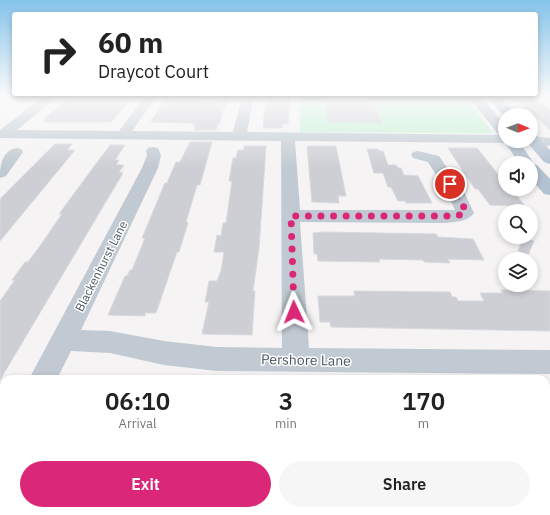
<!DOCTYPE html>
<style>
:root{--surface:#fff;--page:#f6f6f6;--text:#222;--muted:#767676;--accent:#db2777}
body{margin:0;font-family:"IBM Plex Sans",sans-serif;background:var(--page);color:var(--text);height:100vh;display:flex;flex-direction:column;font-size:15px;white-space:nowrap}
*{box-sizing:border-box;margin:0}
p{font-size:13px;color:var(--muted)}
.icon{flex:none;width:22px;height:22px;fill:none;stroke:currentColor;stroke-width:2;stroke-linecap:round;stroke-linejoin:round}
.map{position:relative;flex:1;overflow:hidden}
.details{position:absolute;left:0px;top:375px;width:550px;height:140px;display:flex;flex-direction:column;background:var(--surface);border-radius:12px 12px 0 0;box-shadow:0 2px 6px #0003}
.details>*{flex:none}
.hud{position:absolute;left:12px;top:12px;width:526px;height:84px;border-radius:4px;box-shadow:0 2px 6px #0003;background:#fff;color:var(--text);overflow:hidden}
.needle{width:26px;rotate:91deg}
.tools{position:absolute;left:498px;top:108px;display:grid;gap:8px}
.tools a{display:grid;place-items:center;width:40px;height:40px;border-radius:50%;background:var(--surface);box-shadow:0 2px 6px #0003;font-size:20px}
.pin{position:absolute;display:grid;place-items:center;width:34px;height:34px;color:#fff;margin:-17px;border:2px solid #fff;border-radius:50%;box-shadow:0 1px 4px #0007}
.me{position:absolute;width:44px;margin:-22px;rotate:358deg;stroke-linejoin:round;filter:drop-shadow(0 0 3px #0008)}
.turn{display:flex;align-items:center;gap:14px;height:84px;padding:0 20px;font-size:18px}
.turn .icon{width:52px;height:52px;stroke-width:2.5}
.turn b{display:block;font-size:28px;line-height:34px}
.eta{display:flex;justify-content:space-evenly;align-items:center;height:68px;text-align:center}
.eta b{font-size:24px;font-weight:600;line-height:28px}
.primary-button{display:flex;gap:8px;margin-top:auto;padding:8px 20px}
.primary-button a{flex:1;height:46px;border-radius:24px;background:var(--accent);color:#fff;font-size:16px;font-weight:600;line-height:46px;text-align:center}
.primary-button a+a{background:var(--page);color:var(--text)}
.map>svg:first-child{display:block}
</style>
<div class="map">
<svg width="550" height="515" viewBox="0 0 550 515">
<rect width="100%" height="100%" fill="#f5f3f3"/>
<path fill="#c3f1d5" d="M 299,96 L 465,96 L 493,133 L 300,132 Z"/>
<path fill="#cdcfd5" stroke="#d7d9de" d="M 71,96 L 133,96 L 111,122 L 44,122 L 47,119 L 44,119 Z
M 167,96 L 179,96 L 177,101 L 214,102 L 216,96 L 229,97 L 225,109 L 223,109 L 220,123 L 218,124 L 216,130 L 194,130 L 196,126 L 193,126 L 194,123 L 151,122 Z
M 269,96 L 290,96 L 288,124 L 282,124 L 282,128 L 263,128 L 266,98 Z
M 323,96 L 370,96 L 382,123 L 328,122 Z
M 517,99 L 538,100 L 550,110 L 550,130 Z
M 190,142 L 212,142 L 200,185 L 197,185 L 186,222 L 188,223 L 179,252 L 177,252 L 156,313 L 145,313 L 145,316 L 108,315 L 125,276 L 127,276 L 130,270 L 132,270 L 145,238 L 142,238 L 145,231 L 165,183 L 167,183 L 176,162 L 180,162 Z
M 55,144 L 72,144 L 67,150 L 75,150 L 0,241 L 0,199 Z
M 110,145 L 125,145 L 115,160 L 119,160 L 116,165 L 124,165 L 119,172 L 123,173 L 0,380 L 0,301 L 15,280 L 12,280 L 25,262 L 28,262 L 40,246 L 62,214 L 59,214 Z
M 244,146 L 266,146 L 259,248 L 253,291 L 255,291 L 252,335 L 202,334 L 209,302 L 205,302 L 209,281 L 217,281 L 221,271 L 224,252 L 214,252 L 217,235 L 221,236 L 223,223 L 226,223 L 232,181 L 229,181 L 233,158 L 236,158 L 238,150 L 244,150 Z
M 307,146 L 336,146 L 346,196 L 338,196 L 339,203 L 312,202 Z
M 448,148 L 477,148 L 501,178 L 505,178 L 505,189 L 509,189 L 514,192 L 525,206 L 490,205 L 478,189 L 475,189 Z
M 367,149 L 378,149 L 379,151 L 383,151 L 388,165 L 396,165 L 398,168 L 401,168 L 404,175 L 418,176 L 432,203 L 406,203 L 406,201 L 398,201 L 391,187 L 388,187 L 383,173 L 374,173 Z
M 323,232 L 436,234 L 438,237 L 473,239 L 484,260 L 448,259 L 450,263 L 424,262 L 423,260 L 379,259 L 380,262 L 318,261 L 317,254 L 314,254 L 313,233 Z
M 523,238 L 534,241 L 528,255 L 518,251 Z
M 501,290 L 550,291 L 550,331 L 331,327 L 330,322 L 320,322 L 318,296 L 355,296 L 354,291 L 450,292 L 452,297 L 456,297 L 458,301 L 484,301 L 480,293 L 503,293 Z"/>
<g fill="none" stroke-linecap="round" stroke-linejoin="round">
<path fill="#c1cad2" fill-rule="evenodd" d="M 44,96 L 58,96 L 17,130 L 119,131 L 145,96 L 157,96 L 132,131 L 233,132 L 242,96 L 254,96 L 247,132 L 505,135 L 505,141 L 510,142 L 505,143 L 295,141 L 300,210 L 455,210 L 448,194 L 428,162 L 413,158 L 411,155 L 413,152 L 418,151 L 439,156 L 465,194 L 474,213 C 469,221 455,222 446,223 L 300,222 L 309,348 L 550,350 L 550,374 L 217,371 L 164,365 L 110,353 L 71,351 L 57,379 L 29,379 L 142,168 L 147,155 L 146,151 L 148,148 L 153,147 L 158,148 L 161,155 L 158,168 L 81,330 L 110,331 L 164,341 L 217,347 L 282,348 L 281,141 L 0,138 L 0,130 Z
M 531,136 L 550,138 L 550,146 L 526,143 L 525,141 L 531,141 Z
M 16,148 L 21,149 L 23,152 L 6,176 L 0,178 C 0,165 2,151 16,148 Z
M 4,437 L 4,475 L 0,476 L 0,438 Z"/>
<path fill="#b3c2d1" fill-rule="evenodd" d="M 468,96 L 481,96 L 505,125 L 505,138 L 500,137 Z
M 486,96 L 499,96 L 517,115 L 505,115 L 505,117 Z
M 531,134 L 536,135 L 550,150 L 550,164 L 544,162 L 526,141 L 531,141 Z
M 505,139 L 505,141 L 519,141 L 534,164 L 537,165 L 550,179 L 550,195 L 544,194 L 531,179 L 531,163 L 519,163 L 504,141 Z"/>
</g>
<linearGradient id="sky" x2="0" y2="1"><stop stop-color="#85c3ea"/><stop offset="0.57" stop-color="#fafafa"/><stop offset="1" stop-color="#fafafa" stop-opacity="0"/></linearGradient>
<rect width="550" height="168" fill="url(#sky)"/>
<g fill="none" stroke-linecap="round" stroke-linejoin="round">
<path stroke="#db2777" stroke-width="7" stroke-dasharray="0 12.6" d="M 294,312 L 291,216 L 456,216 L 465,213 L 465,209 L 450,184"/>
</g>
<g text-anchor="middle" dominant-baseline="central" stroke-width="3" stroke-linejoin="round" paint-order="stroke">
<g font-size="12" fill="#4a5661" stroke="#fff">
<text transform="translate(101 266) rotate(-63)">Blackenhurst Lane</text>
</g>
<g font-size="14" fill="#4a5661" stroke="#fff">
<text transform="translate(306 360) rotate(1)">Pershore Lane</text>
</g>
</g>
</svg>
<div class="tools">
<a><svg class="needle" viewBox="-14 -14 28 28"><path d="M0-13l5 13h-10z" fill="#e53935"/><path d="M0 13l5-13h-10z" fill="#767676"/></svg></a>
<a><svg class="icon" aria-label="sound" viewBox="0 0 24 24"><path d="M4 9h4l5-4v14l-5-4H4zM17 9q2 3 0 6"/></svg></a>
<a><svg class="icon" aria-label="search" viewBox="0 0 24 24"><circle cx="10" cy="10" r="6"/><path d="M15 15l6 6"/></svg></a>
<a><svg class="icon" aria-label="layers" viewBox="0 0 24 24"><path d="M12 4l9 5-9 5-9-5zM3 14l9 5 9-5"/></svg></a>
</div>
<div class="pin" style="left:450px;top:184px;background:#d93025"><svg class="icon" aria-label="arrive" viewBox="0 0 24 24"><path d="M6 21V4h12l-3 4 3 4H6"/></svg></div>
<svg class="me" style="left:294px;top:312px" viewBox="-20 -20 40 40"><path d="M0-17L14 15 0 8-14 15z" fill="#db2777" stroke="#fff" stroke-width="4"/></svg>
<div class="hud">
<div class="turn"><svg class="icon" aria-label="right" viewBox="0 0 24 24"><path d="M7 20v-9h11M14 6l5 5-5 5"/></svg><div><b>60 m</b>Draycot Court</div></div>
</div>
<section class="details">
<div class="eta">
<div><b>06:10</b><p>Arrival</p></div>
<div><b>3</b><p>min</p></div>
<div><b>170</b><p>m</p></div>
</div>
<div class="primary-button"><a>Exit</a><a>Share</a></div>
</section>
</div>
